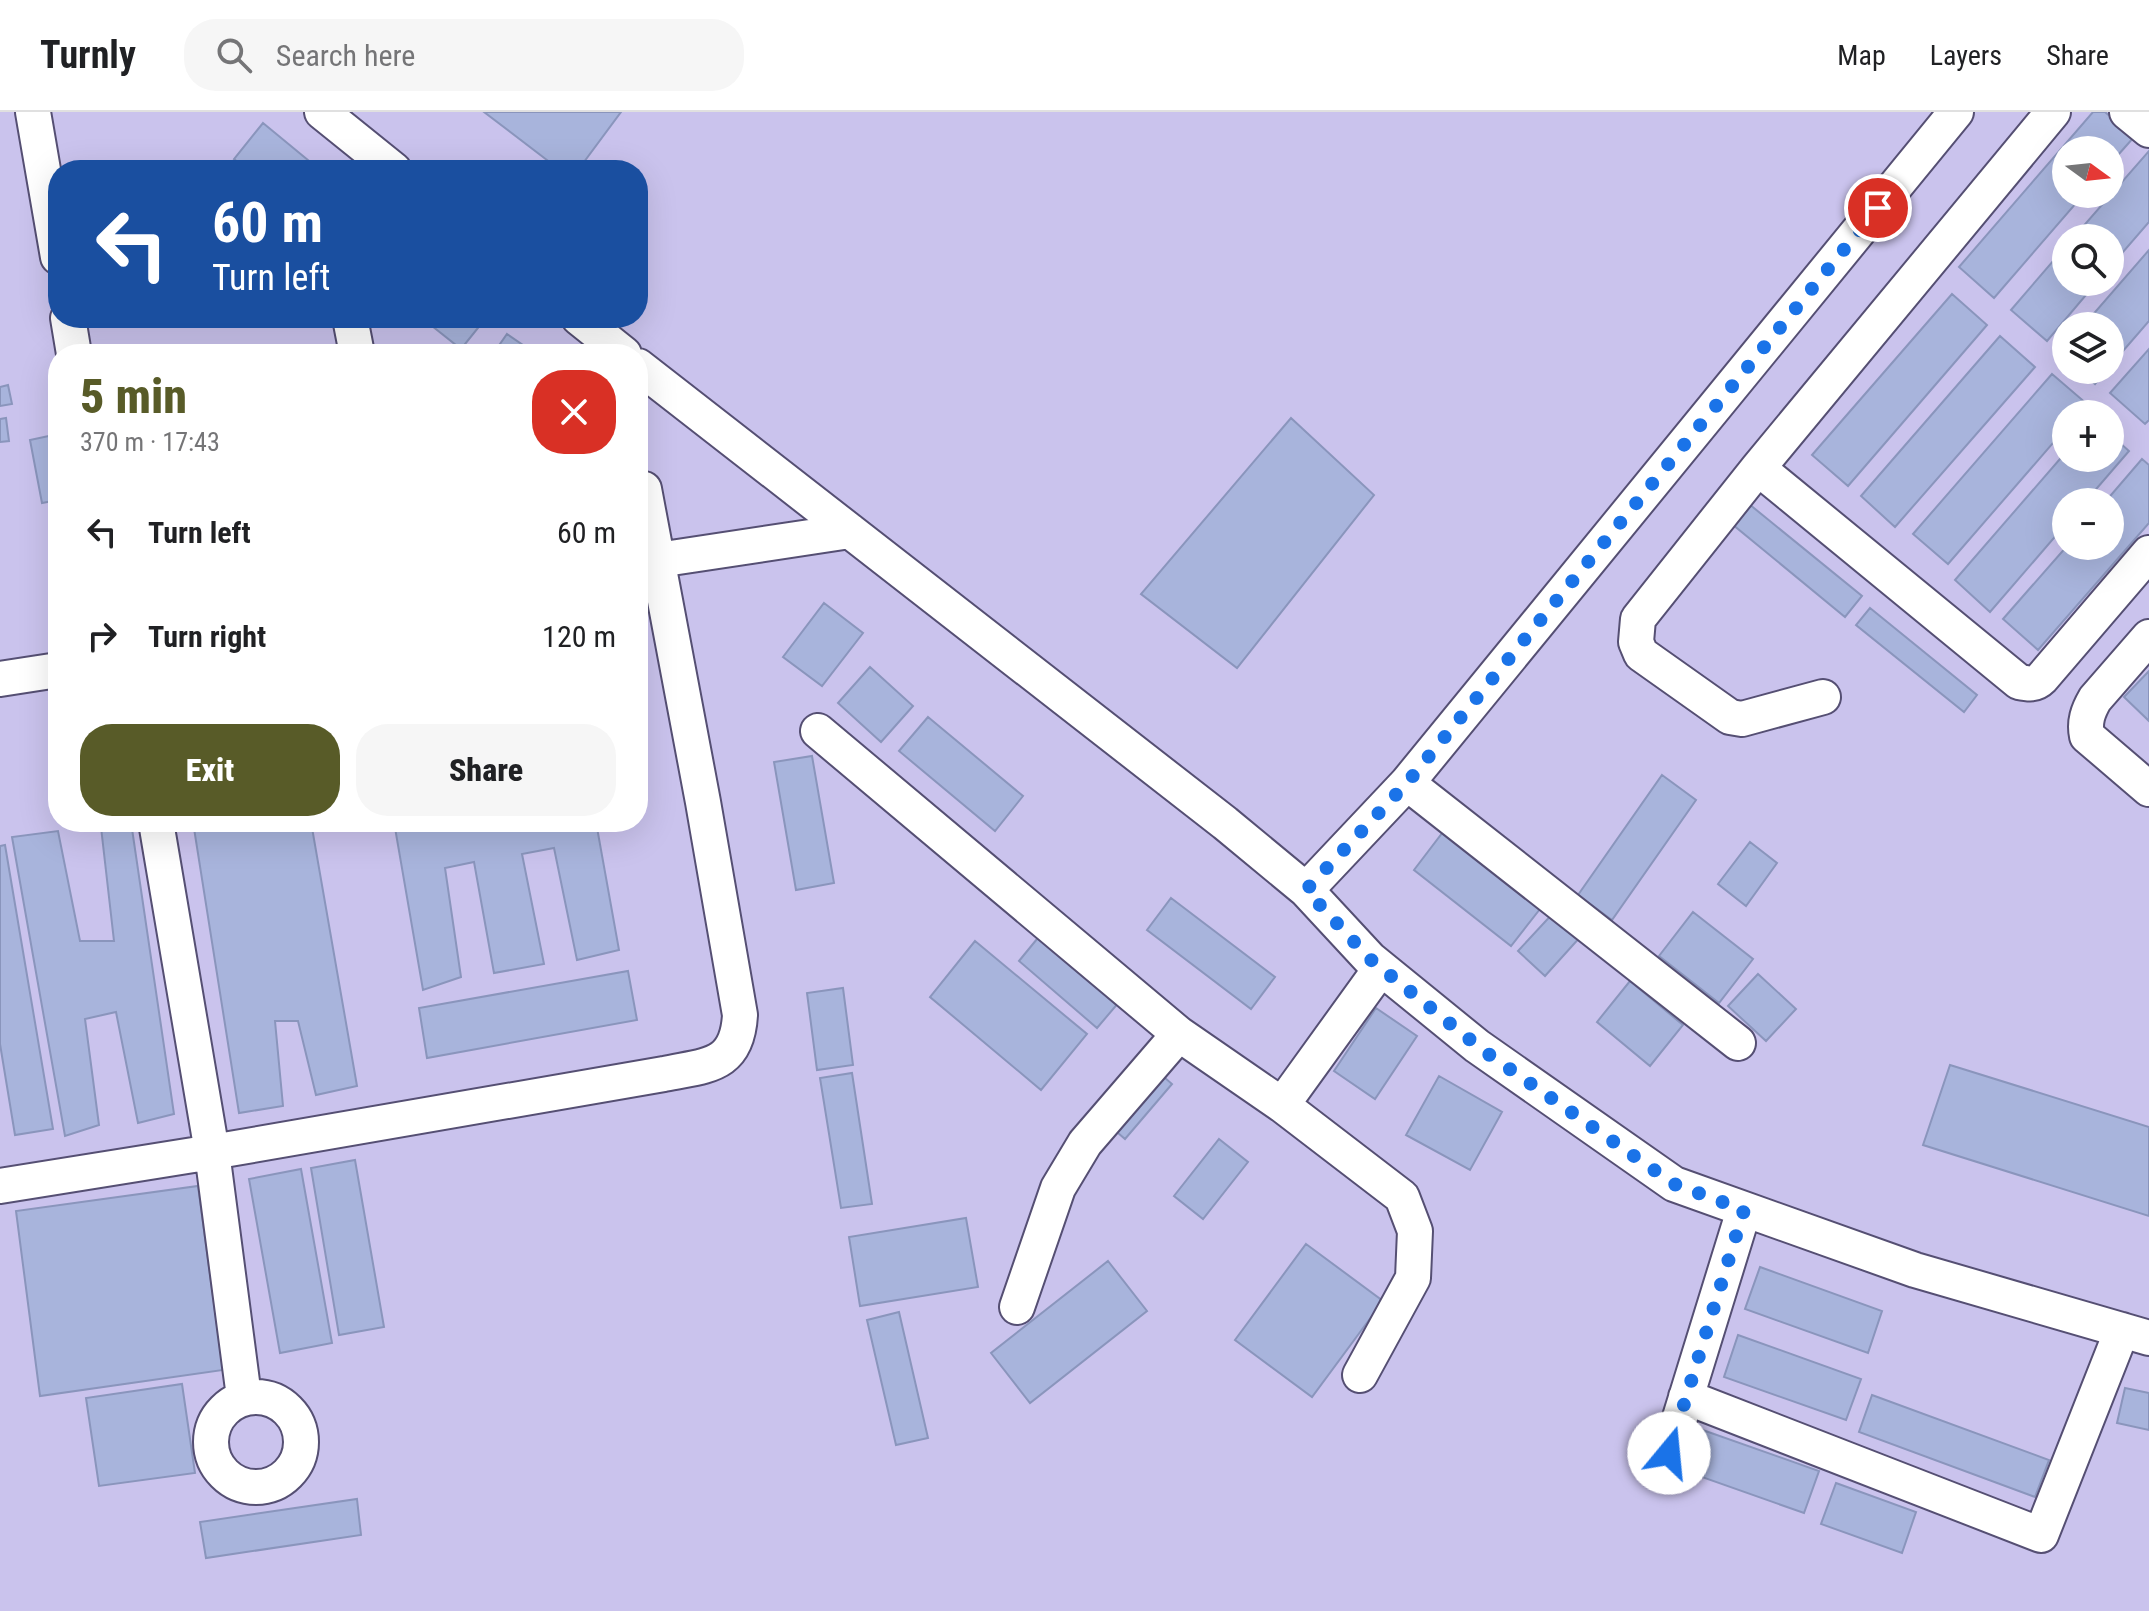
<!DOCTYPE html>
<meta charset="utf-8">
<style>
:root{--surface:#fff;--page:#f6f6f6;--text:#202124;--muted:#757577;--line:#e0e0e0;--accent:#585b28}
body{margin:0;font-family:"Roboto Condensed",sans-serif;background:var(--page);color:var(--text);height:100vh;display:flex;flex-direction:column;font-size:30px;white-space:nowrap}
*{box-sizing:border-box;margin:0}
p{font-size:26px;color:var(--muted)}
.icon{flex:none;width:44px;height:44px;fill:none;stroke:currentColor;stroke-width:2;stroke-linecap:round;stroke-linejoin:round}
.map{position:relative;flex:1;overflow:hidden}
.drawer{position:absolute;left:48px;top:232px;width:600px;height:488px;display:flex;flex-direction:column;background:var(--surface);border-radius:32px;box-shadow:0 8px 32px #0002}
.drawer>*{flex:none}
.top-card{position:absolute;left:48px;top:48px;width:600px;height:168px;border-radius:32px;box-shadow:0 8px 32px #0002;background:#1a4fa0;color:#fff;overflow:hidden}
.needle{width:52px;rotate:105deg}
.fabs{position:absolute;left:2052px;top:24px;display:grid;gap:16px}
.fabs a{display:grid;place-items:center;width:72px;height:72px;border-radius:50%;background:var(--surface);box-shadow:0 8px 32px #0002;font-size:40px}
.pin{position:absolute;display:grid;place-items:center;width:68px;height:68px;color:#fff;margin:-34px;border:4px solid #fff;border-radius:50%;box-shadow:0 2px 8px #0007}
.me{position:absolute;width:88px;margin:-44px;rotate:17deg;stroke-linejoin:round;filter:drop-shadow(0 0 6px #0008)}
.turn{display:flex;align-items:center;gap:28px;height:168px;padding:0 32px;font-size:36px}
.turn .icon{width:104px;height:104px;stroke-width:2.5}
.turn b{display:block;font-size:56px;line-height:68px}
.round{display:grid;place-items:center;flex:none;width:84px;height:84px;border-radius:32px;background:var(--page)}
.overview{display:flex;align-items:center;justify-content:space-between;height:136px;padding:0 32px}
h1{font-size:48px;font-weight:800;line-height:60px;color:var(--accent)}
.cta{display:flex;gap:16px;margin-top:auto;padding:16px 32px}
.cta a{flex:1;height:92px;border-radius:32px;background:var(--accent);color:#fff;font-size:32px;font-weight:800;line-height:92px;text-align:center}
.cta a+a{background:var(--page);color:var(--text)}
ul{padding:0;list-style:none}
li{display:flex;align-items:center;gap:24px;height:104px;padding:0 32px}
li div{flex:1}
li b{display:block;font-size:30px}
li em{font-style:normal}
header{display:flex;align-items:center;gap:48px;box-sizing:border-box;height:112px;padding:0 40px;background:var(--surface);border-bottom:2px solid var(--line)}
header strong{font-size:38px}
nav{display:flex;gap:44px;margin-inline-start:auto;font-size:28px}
.search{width:560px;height:72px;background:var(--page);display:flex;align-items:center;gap:20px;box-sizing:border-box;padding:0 28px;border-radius:32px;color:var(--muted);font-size:30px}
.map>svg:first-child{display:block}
</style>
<header>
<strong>Turnly</strong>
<div class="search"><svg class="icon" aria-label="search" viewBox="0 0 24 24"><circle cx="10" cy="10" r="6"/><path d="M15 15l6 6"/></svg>Search here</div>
<nav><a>Map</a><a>Layers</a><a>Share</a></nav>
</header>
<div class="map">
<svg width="2149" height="1499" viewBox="0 0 2149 1499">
<rect width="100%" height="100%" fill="#cac3ed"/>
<path fill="#a8b4dc" stroke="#8a95bc" stroke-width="2" d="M 484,0 L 621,0 L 578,58 L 560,58 Z
M 2093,0 L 2105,0 L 2134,25 L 2110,52 L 2110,38 L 2066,38 L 2066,82 L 2084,82 L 1994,186 L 1959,155 Z
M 263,11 L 320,58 L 247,58 L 234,47 Z
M 2149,39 L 2149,110 L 2110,155 L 2110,126 L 2073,126 Z
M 2066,134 L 2066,170 L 2097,170 L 2047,229 L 2011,198 Z
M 2149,138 L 2149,209 L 2110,254 L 2110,214 L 2083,214 Z
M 1952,182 L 1987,213 L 1848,374 L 1812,343 Z
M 422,206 L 486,206 L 461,237 Z
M 507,222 L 536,242 L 493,242 Z
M 2000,224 L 2035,255 L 1895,415 L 1861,384 Z
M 2149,237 L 2149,308 L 2145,312 L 2110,281 Z
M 2079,258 L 2107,258 L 2095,272 Z
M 2052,262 L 2087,292 L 2078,302 L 2066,302 L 2066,316 L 1948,452 L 1913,422 Z
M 8,273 L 12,292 L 0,294 L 0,275 Z
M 6,306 L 9,329 L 0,330 L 0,307 Z
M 1291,306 L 1374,383 L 1237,556 L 1141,482 Z
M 58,322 L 58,388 L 42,391 L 30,328 Z
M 2110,322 L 2129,339 L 2085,390 L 2066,390 L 2066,412 L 1990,500 L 1955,468 L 2066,340 L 2066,346 L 2110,346 Z
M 2142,347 L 2149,353 L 2149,411 L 2038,538 L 2003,507 L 2067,434 L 2110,434 L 2110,390 L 2105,390 Z
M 1749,392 L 1862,484 L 1845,505 L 1732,412 Z
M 824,491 L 863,521 L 822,574 L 783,545 Z
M 1870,496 L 1977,583 L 1964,600 L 1856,513 Z
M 870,555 L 913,594 L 881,630 L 838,591 Z
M 2149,559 L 2149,609 L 2124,585 Z
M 928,605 L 1023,684 L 995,719 L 899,639 Z
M 812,644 L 834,771 L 796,778 L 774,650 Z
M 1662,663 L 1696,688 L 1612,808 L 1578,783 Z
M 131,710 L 174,1002 L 138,1011 L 116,900 L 85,907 L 99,1013 L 65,1024 L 12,725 L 58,719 L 80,829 L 114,829 L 101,715 Z
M 193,710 L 311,710 L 357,974 L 316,983 L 298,909 L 275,909 L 283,994 L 239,1001 Z
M 394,710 L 596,710 L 619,838 L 577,848 L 554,736 L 522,742 L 544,852 L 494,861 L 474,750 L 445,756 L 461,865 L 423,878 Z
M 1443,720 L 1540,797 L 1511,834 L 1414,758 Z
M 1750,730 L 1777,751 L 1746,794 L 1718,772 Z
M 5,733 L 53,1017 L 15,1023 L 0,932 L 0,734 Z
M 1171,786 L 1275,865 L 1251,897 L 1147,818 Z
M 1556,798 L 1582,823 L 1545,864 L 1518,839 Z
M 1693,800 L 1753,847 L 1719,891 L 1659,844 Z
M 1046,816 L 1125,883 L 1097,916 L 1019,849 Z
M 975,829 L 1087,922 L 1041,978 L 930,885 Z
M 628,859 L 637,908 L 427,946 L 419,896 Z
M 1758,862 L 1796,897 L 1766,929 L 1728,894 Z
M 1630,869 L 1683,913 L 1650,954 L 1597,910 Z
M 843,876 L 853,953 L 817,958 L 807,881 Z
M 1376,896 L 1417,924 L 1375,987 L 1334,959 Z
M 1950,953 L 2149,1015 L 2149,1104 L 1923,1033 Z
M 1157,959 L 1172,972 L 1125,1027 L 1110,1014 Z
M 852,961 L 872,1092 L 841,1096 L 820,966 Z
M 1439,964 L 1502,1000 L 1470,1058 L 1406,1023 Z
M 1219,1027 L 1248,1050 L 1203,1107 L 1174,1084 Z
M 355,1048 L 384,1215 L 339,1223 L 311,1056 Z
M 301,1057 L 332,1231 L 280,1241 L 249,1067 Z
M 198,1074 L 223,1258 L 40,1284 L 16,1099 Z
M 966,1106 L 978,1175 L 860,1194 L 849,1125 Z
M 1306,1132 L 1383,1189 L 1312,1285 L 1235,1228 Z
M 1108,1149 L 1147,1199 L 1030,1291 L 991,1241 Z
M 1760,1155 L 1882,1199 L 1868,1241 L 1745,1197 Z
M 899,1200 L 928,1326 L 896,1333 L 867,1208 Z
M 1738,1223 L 1861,1267 L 1846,1308 L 1724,1265 Z
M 182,1272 L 195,1361 L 99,1374 L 86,1286 Z
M 2125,1276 L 2149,1281 L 2149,1318 L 2117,1311 Z
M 1872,1283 L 2049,1348 L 2035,1385 L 1859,1320 Z
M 1697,1316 L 1819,1359 L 1804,1401 L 1682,1358 Z
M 1836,1371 L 1916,1400 L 1902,1441 L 1821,1412 Z
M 357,1387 L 361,1423 L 206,1446 L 200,1410 Z"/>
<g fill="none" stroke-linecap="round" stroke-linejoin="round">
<g stroke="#554f73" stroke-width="38">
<path id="street" d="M 33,0 L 58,145
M 322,0 L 394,58
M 2127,0 L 2149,18
M 68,206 L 74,242
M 350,206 L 357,242
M 579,206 L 624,242
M 638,254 L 1225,711 L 1306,778 L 1370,847 L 1477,934 L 1674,1072 L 1915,1158 L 2149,1226
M 1758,356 L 2019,570 C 2029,572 2035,573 2042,566 L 2149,441
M 638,451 L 850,419
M 2149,525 L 2095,587 C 2088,599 2084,610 2087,624 L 2149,677
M 0,567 L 58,558
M 1823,585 L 1742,607 L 1730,605 L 1641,542 L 1636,530 L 1638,507 L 1758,356 L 2053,0
M 818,619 L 1179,922 L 1282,993 L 1381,856
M 1407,671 L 1738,931
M 156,710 L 212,1040 L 244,1285
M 1306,778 L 1407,671 L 1956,0
M 1282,993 L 1402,1085 L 1415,1119 L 1413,1166 L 1360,1263
M 0,1074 L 212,1040 L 664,962 C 706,953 737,956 740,903 L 703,690 L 644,377
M 1017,1195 L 1058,1076 L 1085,1031 L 1179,922
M 1686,1285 L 2041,1423 L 2122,1218
M211 1330a45 45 0 1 1 90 0a45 45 0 1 1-90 0Z
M 1669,1341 L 1744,1098"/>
</g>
<use href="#street" stroke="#fff" stroke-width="34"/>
</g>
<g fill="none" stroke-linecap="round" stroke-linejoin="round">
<path stroke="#1a73e8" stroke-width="14" stroke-dasharray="0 25.2" d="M 1669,1341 L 1744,1098 L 1674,1072 L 1484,939 L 1370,847 L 1306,778 L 1407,671 L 1878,96"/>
</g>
</svg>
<div class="fabs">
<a><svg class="needle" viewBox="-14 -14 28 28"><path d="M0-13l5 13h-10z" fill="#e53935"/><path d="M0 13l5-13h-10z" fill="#757577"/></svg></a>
<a><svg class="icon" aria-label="search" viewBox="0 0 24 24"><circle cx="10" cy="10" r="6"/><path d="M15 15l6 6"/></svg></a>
<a><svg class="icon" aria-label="layers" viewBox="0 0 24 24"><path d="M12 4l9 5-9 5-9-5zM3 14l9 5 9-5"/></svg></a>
<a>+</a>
<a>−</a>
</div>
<div class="pin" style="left:1878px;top:96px;background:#d93025"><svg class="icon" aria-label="arrive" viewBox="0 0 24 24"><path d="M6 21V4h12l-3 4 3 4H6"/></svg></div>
<svg class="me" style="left:1669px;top:1341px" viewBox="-20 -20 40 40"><circle r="19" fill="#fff"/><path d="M0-13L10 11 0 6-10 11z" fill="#1a73e8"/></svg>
<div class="top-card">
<div class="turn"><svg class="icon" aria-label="left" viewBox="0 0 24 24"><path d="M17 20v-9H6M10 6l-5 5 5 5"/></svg><div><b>60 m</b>Turn left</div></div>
</div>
<section class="drawer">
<div class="overview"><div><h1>5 min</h1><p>370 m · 17:43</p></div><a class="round" style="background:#d93025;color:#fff"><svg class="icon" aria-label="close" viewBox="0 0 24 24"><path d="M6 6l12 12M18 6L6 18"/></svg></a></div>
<ul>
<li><svg class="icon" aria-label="left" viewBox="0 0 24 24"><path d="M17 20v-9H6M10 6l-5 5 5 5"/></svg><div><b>Turn left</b></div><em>60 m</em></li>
<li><svg class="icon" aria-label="right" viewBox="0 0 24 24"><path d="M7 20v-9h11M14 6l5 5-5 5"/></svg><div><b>Turn right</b></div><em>120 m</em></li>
</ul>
<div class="cta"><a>Exit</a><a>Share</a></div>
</section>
</div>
